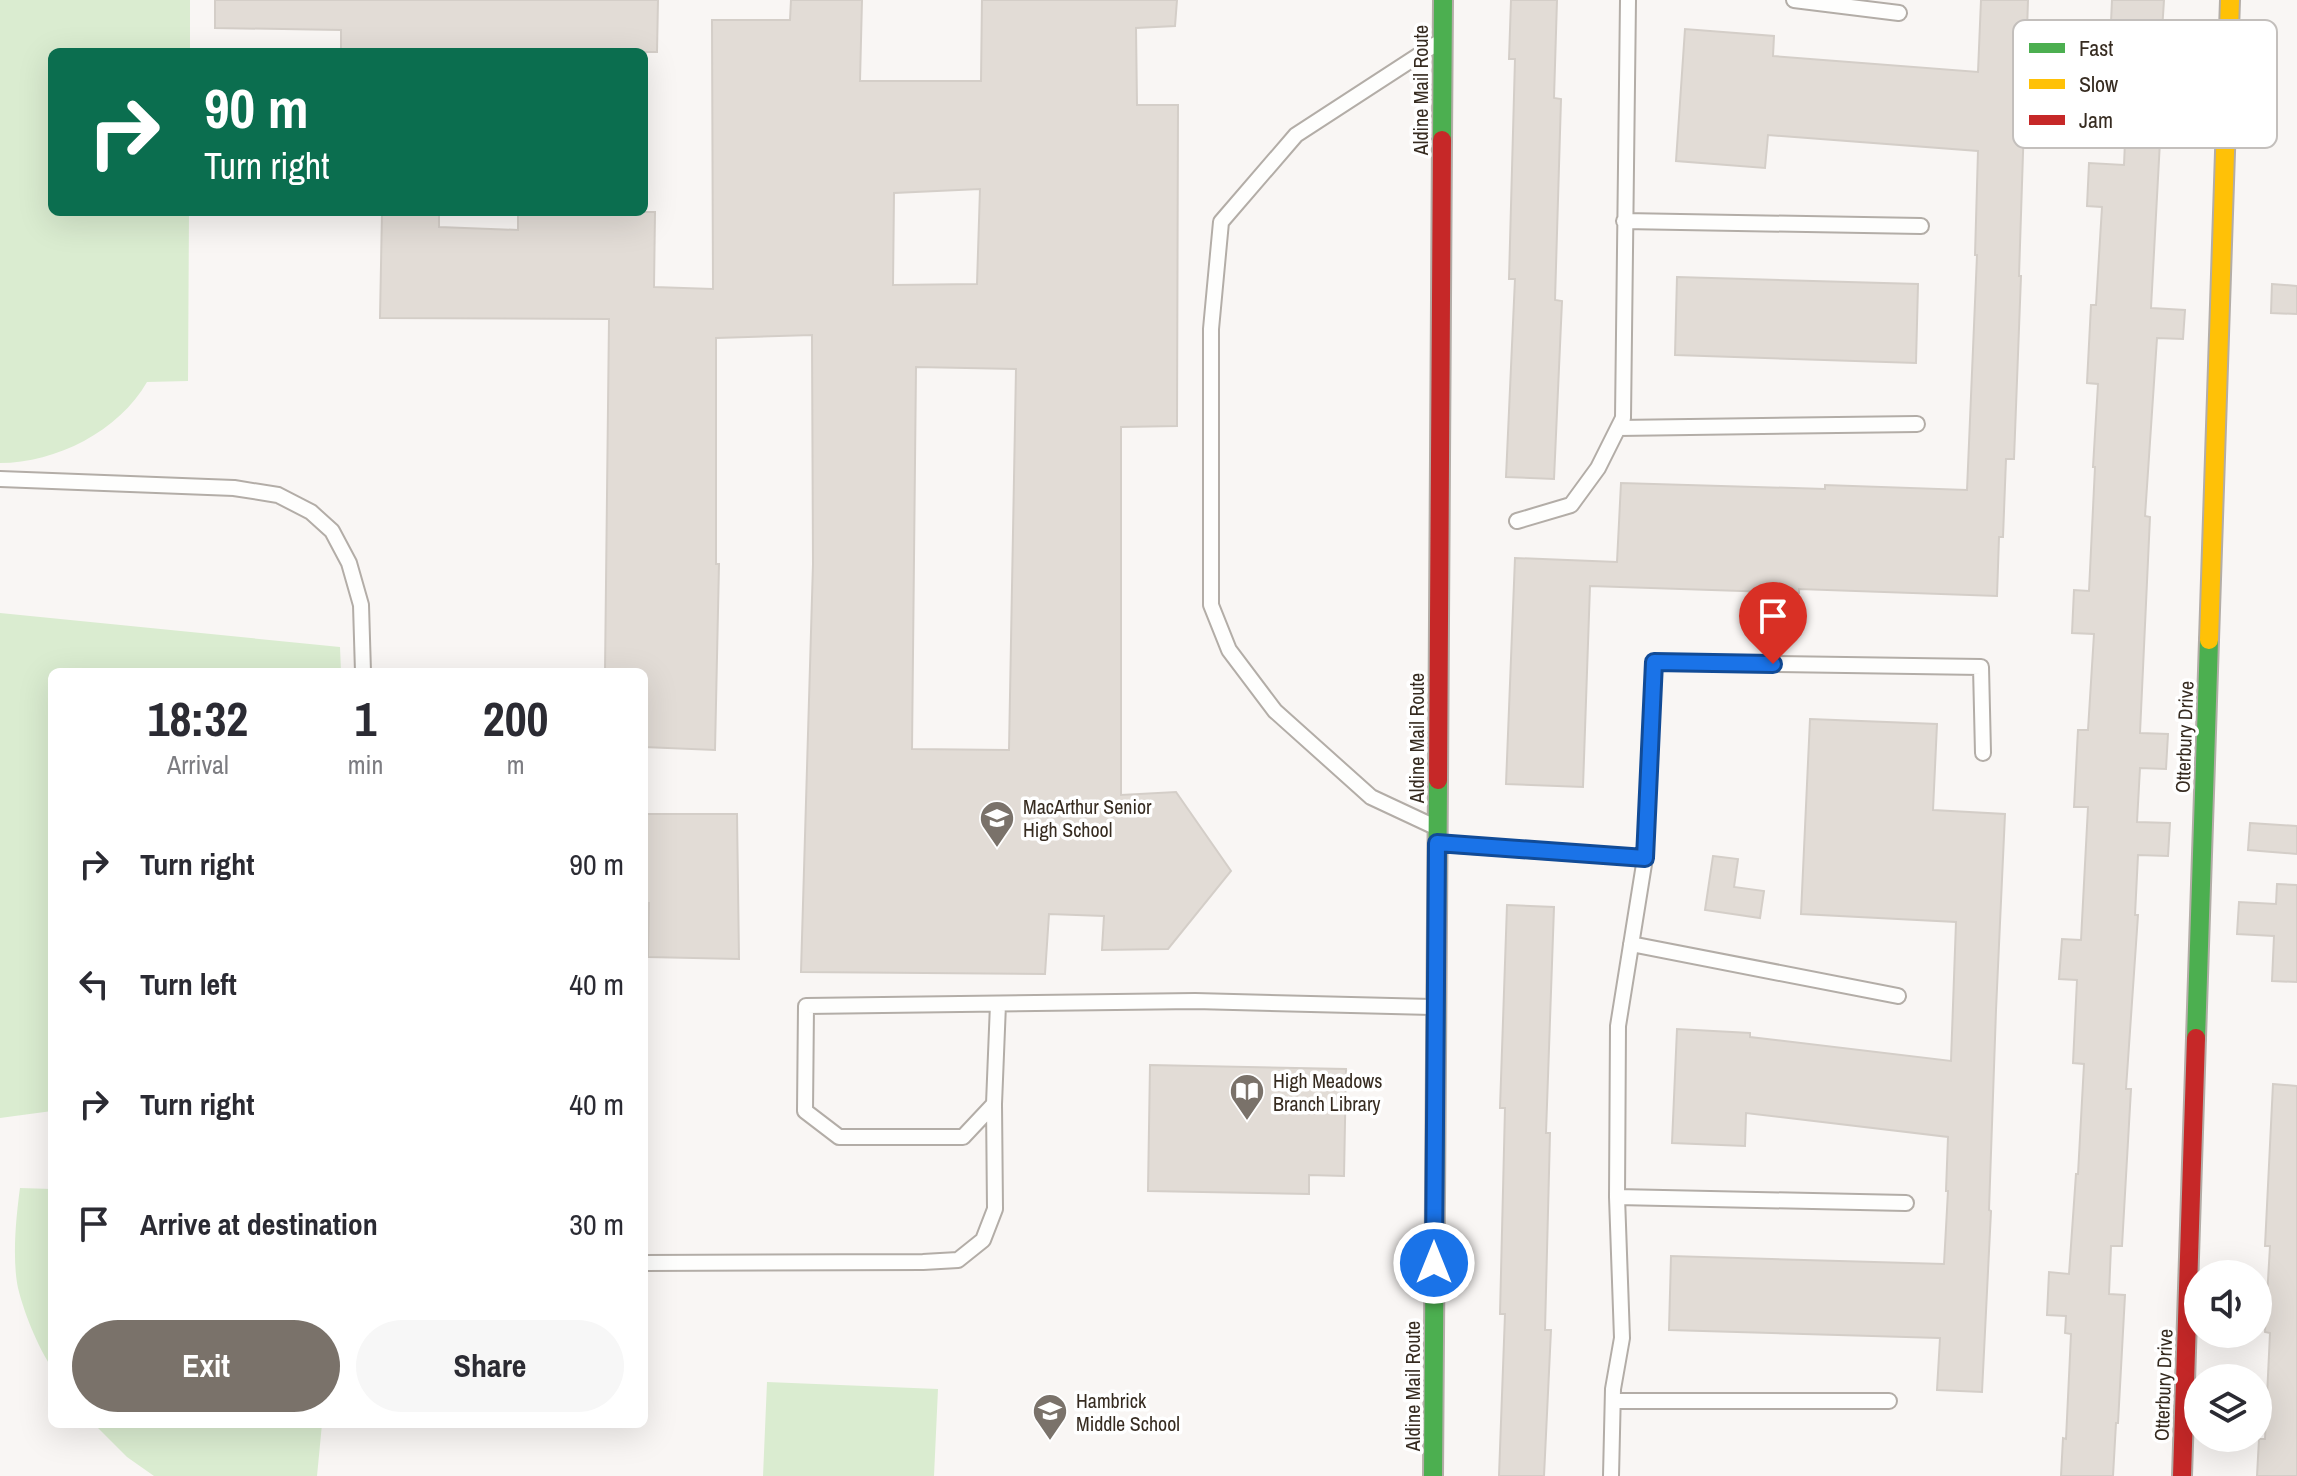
<!DOCTYPE html>
<style>
:root{--surface:#fff;--page:#f7f7f7;--text:#2b2b33;--muted:#7c7c81;--accent:#7a726a}
body{margin:0;font-family:"Archivo Narrow",sans-serif;background:var(--page);color:var(--text);height:100vh;display:flex;flex-direction:column;font-size:30px;white-space:nowrap}
*{box-sizing:border-box;margin:0}
p{font-size:26px;color:var(--muted)}
.icon{flex:none;width:44px;height:44px;fill:none;stroke:currentColor;stroke-width:2;stroke-linecap:round;stroke-linejoin:round}
.map{position:relative;flex:1;overflow:hidden}
.sheet{position:absolute;left:48px;top:668px;width:600px;height:760px;display:flex;flex-direction:column;background:var(--surface);border-radius:12px;box-shadow:0 8px 32px #0002}
.sheet>*{flex:none}
.banner{position:absolute;left:48px;top:48px;width:600px;height:168px;border-radius:12px;box-shadow:0 8px 32px #0002;background:#0b6e4f;color:#fff;overflow:hidden}
.controls{position:absolute;left:2184px;top:1260px;display:grid;gap:16px}
.controls a{display:grid;place-items:center;width:88px;height:88px;border-radius:50%;background:var(--surface);box-shadow:0 8px 32px #0002;font-size:40px}
.pin{position:absolute;display:grid;place-items:center;width:68px;height:68px;color:#fff;margin:-82px -34px;border-radius:50% 50% 50% 0;rotate:-45deg;box-shadow:0 0 8px #0007}
.pin .icon{rotate:45deg}
.me{position:absolute;width:88px;margin:-44px;rotate:0deg;stroke-linejoin:round;filter:drop-shadow(0 0 6px #0008)}
.turn{display:flex;align-items:center;gap:28px;height:168px;padding:0 24px;font-size:36px}
.turn .icon{width:104px;height:104px;stroke-width:2.5}
.turn b{display:block;font-size:56px;line-height:68px}
.eta{display:flex;justify-content:space-evenly;align-items:center;height:136px;text-align:center}
.eta b{font-size:48px;font-weight:800;line-height:56px}
.button{display:flex;gap:16px;margin-top:auto;padding:16px 24px}
.button a{flex:1;height:92px;border-radius:48px;background:var(--accent);color:#fff;font-size:32px;font-weight:800;line-height:92px;text-align:center}
.button a+a{background:var(--page);color:var(--text)}
ul{padding:0;list-style:none}
li{display:flex;align-items:center;gap:24px;height:120px;padding:0 24px}
li div{flex:1}
li b{display:block;font-size:30px}
li em{font-style:normal}
.map>svg:first-child{display:block}
</style>
<div class="map">
<svg width="2297" height="1476" viewBox="0 0 2297 1476">
<rect width="100%" height="100%" fill="#f9f6f4"/>
<path fill="#daecd0" d="M 0,0 L 190,0 L 190,52 L 52,52 L 52,212 L 189,212 L 188,381 L 147,382 C 119,431 56,463 0,463 Z
M 0,613 L 340,647 L 341,672 L 52,672 L 52,1111 L 0,1118 Z
M 20,1188 L 52,1189 L 52,1368 C 38,1347 24,1313 18,1288 C 12,1259 16,1217 20,1188 Z
M 767,1382 L 938,1389 L 934,1476 L 763,1476 Z
M 94,1424 L 322,1424 L 317,1476 L 154,1476 L 127,1457 Z"/>
<path fill="#e2dcd6" stroke="#d4cec8" stroke-width="2" fill-rule="evenodd" d="M 215,0 L 658,0 L 657,52 L 341,52 L 341,30 L 215,28 Z
M 791,0 L 862,0 L 860,81 L 981,81 L 982,0 L 1177,0 L 1175,26 L 1136,28 L 1137,105 L 1178,105 L 1177,426 L 1121,427 L 1121,795 L 1176,792 L 1231,871 L 1168,949 L 1102,950 L 1104,916 L 1049,914 L 1045,974 L 801,972 L 813,564 L 812,335 L 716,338 L 716,564 L 719,564 L 715,750 L 644,747 L 644,672 L 605,672 L 609,319 L 380,318 L 382,212 L 439,212 L 439,227 L 518,230 L 518,212 L 655,212 L 654,287 L 713,289 L 712,20 L 790,20 ZM 980,189 L 977,284 L 893,285 L 894,193 ZM 916,367 L 1016,369 L 1009,750 L 912,749 Z
M 1511,0 L 1557,0 L 1554,98 L 1561,99 L 1555,300 L 1562,301 L 1554,479 L 1506,477 L 1515,279 L 1509,279 L 1515,59 L 1509,59 Z
M 1981,0 L 2028,0 L 2019,276 L 2021,276 L 2014,459 L 2006,459 L 2003,537 L 1999,537 L 1997,596 L 1799,589 L 1799,593 L 1590,586 L 1583,787 L 1506,784 L 1515,558 L 1617,562 L 1621,483 L 1825,489 L 1825,485 L 1967,490 L 1977,255 L 1975,255 L 1978,151 L 1768,135 L 1765,168 L 1676,161 L 1685,29 L 1774,36 L 1773,56 L 1978,72 Z
M 2112,0 L 2164,0 L 2161,47 L 2165,48 L 2151,308 L 2185,310 L 2183,339 L 2157,338 L 2145,516 L 2150,517 L 2140,733 L 2168,734 L 2166,769 L 2140,768 L 2137,822 L 2170,823 L 2168,856 L 2138,855 L 2135,915 L 2138,915 L 2126,1089 L 2131,1089 L 2122,1246 L 2111,1246 L 2109,1294 L 2125,1295 L 2118,1423 L 2116,1423 L 2113,1476 L 2061,1476 L 2063,1438 L 2066,1439 L 2071,1334 L 2065,1333 L 2066,1316 L 2047,1315 L 2049,1272 L 2069,1274 L 2076,1174 L 2078,1174 L 2084,1064 L 2073,1063 L 2077,980 L 2059,979 L 2062,939 L 2081,940 L 2088,807 L 2074,807 L 2078,730 L 2088,730 L 2094,634 L 2072,633 L 2074,590 L 2089,591 L 2095,467 L 2093,467 L 2098,384 L 2087,383 L 2091,305 L 2096,305 L 2102,207 L 2087,206 L 2089,163 L 2124,165 L 2126,118 L 2093,116 L 2097,44 L 2110,45 Z
M 1677,277 L 1918,284 L 1916,363 L 1675,355 Z
M 2272,284 L 2297,286 L 2297,314 L 2271,313 Z
M 1810,719 L 1937,724 L 1933,810 L 2005,814 L 1996,1010 L 1989,1210 L 1991,1211 L 1982,1392 L 1937,1390 L 1940,1338 L 1669,1330 L 1671,1256 L 1944,1264 L 1948,1191 L 1946,1191 L 1948,1137 L 1746,1113 L 1745,1146 L 1672,1143 L 1677,1029 L 1750,1033 L 1750,1037 L 1951,1061 L 1956,922 L 1801,914 Z
M 647,814 L 737,814 L 739,959 L 648,957 L 649,903 L 647,903 Z
M 2250,823 L 2297,826 L 2297,854 L 2248,850 Z
M 1713,856 L 1738,859 L 1734,887 L 1764,891 L 1760,918 L 1705,910 Z
M 2277,884 L 2297,885 L 2297,982 L 2272,981 L 2274,936 L 2237,934 L 2239,902 L 2276,904 Z
M 1507,905 L 1554,907 L 1546,1133 L 1550,1133 L 1545,1330 L 1551,1330 L 1544,1476 L 1499,1476 L 1505,1314 L 1500,1314 L 1505,1108 L 1500,1108 Z
M 1150,1065 L 1346,1069 L 1344,1176 L 1309,1175 L 1309,1194 L 1148,1191 Z
M 2273,1084 L 2297,1086 L 2297,1476 L 2257,1476 L 2259,1439 L 2265,1439 L 2270,1333 L 2265,1332 L 2270,1246 L 2265,1246 Z"/>
<g fill="none" stroke-linecap="round" stroke-linejoin="round">
<g stroke="#b3ada7" stroke-width="18">
<path id="lane" d="M 1794,0 L 1899,13
M 1624,221 L 1921,226
M 1618,428 L 1917,424
M 0,479 L 234,488 L 278,495 L 311,512 L 332,531 L 349,563 L 361,605 L 363,672
M 1517,521 L 1571,505 L 1598,468 L 1623,418 L 1628,0
M 1433,826 L 1371,797 L 1275,711 L 1229,650 L 1211,605 L 1211,329 L 1221,222 L 1296,135 L 1436,44
M 1442,844 L 1645,858
M 1631,944 L 1898,996
M 998,1004 L 994,1104 L 963,1137 L 839,1137 L 805,1111 L 806,1006 L 1195,1001 L 1432,1007
M 1617,1197 L 1906,1203
M 644,1263 L 923,1262 L 958,1260 L 983,1240 L 995,1209 L 994,1104
M 1613,1401 L 1889,1401
M 1611,1476 L 1613,1389 L 1622,1338 L 1617,1197 L 1618,1026 L 1645,858 L 1654,662 L 1981,667 L 1983,753"/>
</g>
<g stroke="#b3ada7" stroke-width="22">
<path id="fast" d="M 1442,140 L 1443,0
M 2196,1038 L 2209,640
M 1433,1476 L 1438,780"/>
</g>
<g stroke="#b3ada7" stroke-width="22">
<path id="slow" d="M 2209,640 L 2230,0"/>
</g>
<g stroke="#b3ada7" stroke-width="22">
<path id="jam" d="M 1438,780 L 1442,140
M 2182,1476 L 2196,1038"/>
</g>
<use href="#lane" stroke="#fefefd" stroke-width="14"/>
<use href="#fast" stroke="#4caf50" stroke-width="18"/>
<use href="#slow" stroke="#ffc107" stroke-width="18"/>
<use href="#jam" stroke="#c62828" stroke-width="18"/>
</g>
<g fill="none" stroke-linecap="round" stroke-linejoin="round">
<g stroke="#114b97" stroke-width="20">
<path id="route" d="M 1434,1263 L 1437,843 L 1645,858 L 1654,662 L 1773,664"/>
</g>
<use href="#route" stroke="#1a73e8" stroke-width="14"/>
</g>
<defs>
<g id="school-pin" transform="scale(1.8)"><path d="M0 17L-7.5 6A9.5 9.5 0 1 1 7.5 6Z" fill="#7a726a" stroke="#fff"/><path d="M0-5L7-2L0 1L-7-2ZM-4 1L0 2.5L4 1V4Q0 6-4 4Z" fill="#fff"/></g>
<g id="library-pin" transform="scale(1.8)"><path d="M0 17L-7.5 6A9.5 9.5 0 1 1 7.5 6Z" fill="#7a726a" stroke="#fff"/><path d="M-6-4Q-3-5.5-.7-3.5V5Q-3 3-6 4ZM6-4Q3-5.5 .7-3.5V5Q3 3 6 4Z" fill="#fff"/></g>
</defs>
<g fill-rule="evenodd">
<use href="#school-pin" x="997" y="818"/>
<use href="#library-pin" x="1247" y="1091"/>
<use href="#school-pin" x="1050" y="1411"/>
</g>
<g text-anchor="middle" dominant-baseline="central" stroke-width="7" stroke-linejoin="round" paint-order="stroke">
<g font-size="20" fill="#362b20" stroke="#fff">
<text transform="translate(1420 90) rotate(-90)">Aldine Mail Route</text>
<text transform="translate(2184 737) rotate(-88)">Otterbury Drive</text>
<text transform="translate(1416 738) rotate(-90)">Aldine Mail Route</text>
<text transform="translate(2163 1385) rotate(-88)">Otterbury Drive</text>
<text transform="translate(1412 1386) rotate(-90)">Aldine Mail Route</text>
</g>
<g font-size="20" fill="#362b20" stroke="#fff" text-anchor="start">
<text x="1023" y="806">MacArthur Senior<tspan x="1023" dy="23">High School</tspan></text>
<text x="1273" y="1080">High Meadows<tspan x="1273" dy="23">Branch Library</tspan></text>
<text x="1076" y="1400">Hambrick<tspan x="1076" dy="23">Middle School</tspan></text>
</g>
</g>
<rect x="2013" y="20" width="264" height="128" rx="12" fill="#fff" stroke="#c3bfbc" stroke-width="2"/>
<rect x="2029" y="43" width="36" height="10" fill="#4caf50"/>
<rect x="2029" y="79" width="36" height="10" fill="#ffc107"/>
<rect x="2029" y="115" width="36" height="10" fill="#c62828"/>
<g font-size="22" fill="#362b20">
<text x="2079" y="56">Fast</text>
<text x="2079" y="92">Slow</text>
<text x="2079" y="128">Jam</text>
</g>
</svg>
<div class="controls">
<a><svg class="icon" aria-label="sound" viewBox="0 0 24 24"><path d="M4 9h4l5-4v14l-5-4H4zM17 9q2 3 0 6"/></svg></a>
<a><svg class="icon" aria-label="layers" viewBox="0 0 24 24"><path d="M12 4l9 5-9 5-9-5zM3 14l9 5 9-5"/></svg></a>
</div>
<div class="pin" style="left:1773px;top:664px;background:#d93025"><svg class="icon" aria-label="arrive" viewBox="0 0 24 24"><path d="M6 21V4h12l-3 4 3 4H6"/></svg></div>
<svg class="me" style="left:1434px;top:1263px" viewBox="-20 -20 40 40"><circle r="17" fill="#1a73e8" stroke="#fff" stroke-width="3"/><path d="M0-11L8 9 0 5-8 9z" fill="#fff"/></svg>
<div class="banner">
<div class="turn"><svg class="icon" aria-label="right" viewBox="0 0 24 24"><path d="M7 20v-9h11M14 6l5 5-5 5"/></svg><div><b>90 m</b>Turn right</div></div>
</div>
<section class="sheet">
<div class="eta">
<div><b>18:32</b><p>Arrival</p></div>
<div><b>1</b><p>min</p></div>
<div><b>200</b><p>m</p></div>
</div>
<ul>
<li><svg class="icon" aria-label="right" viewBox="0 0 24 24"><path d="M7 20v-9h11M14 6l5 5-5 5"/></svg><div><b>Turn right</b></div><em>90 m</em></li>
<li><svg class="icon" aria-label="left" viewBox="0 0 24 24"><path d="M17 20v-9H6M10 6l-5 5 5 5"/></svg><div><b>Turn left</b></div><em>40 m</em></li>
<li><svg class="icon" aria-label="right" viewBox="0 0 24 24"><path d="M7 20v-9h11M14 6l5 5-5 5"/></svg><div><b>Turn right</b></div><em>40 m</em></li>
<li><svg class="icon" aria-label="arrive" viewBox="0 0 24 24"><path d="M6 21V4h12l-3 4 3 4H6"/></svg><div><b>Arrive at destination</b></div><em>30 m</em></li>
</ul>
<div class="button"><a>Exit</a><a>Share</a></div>
</section>
</div>
